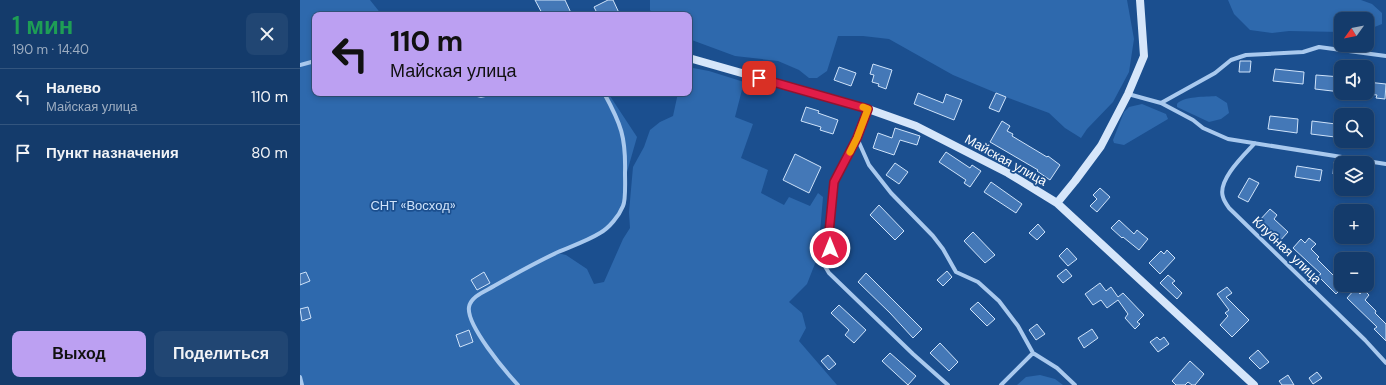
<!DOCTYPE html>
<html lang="ru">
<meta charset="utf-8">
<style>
:root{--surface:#143b6b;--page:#214673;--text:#f1f3f6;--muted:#9dadc1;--line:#33557e;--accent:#bca0f2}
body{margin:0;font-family:"DM Sans",sans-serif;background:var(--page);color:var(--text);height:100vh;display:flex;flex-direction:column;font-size:15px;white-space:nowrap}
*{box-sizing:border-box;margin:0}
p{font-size:13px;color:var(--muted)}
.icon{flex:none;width:22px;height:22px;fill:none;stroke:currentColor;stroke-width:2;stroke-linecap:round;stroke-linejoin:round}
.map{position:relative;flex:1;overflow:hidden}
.sheet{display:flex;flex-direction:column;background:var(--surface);width:300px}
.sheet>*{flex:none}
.top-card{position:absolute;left:12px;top:12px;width:380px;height:84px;border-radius:8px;box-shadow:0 2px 6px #0003,0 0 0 1px var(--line);background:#bca0f2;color:#111;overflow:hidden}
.needle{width:26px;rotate:237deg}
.buttons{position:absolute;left:1034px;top:12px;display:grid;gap:8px}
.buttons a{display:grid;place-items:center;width:40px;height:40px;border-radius:8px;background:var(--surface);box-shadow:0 2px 6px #0003,0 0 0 1px var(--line);font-size:20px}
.pin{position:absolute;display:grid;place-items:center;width:34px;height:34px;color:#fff;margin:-17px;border-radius:8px;box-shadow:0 2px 6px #0006}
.me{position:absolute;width:44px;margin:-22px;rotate:0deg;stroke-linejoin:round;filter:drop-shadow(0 0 3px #0008)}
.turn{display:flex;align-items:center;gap:14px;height:84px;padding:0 12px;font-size:18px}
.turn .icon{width:52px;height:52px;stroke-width:2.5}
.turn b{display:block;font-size:28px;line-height:34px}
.round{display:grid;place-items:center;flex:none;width:42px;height:42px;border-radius:8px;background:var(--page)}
.overview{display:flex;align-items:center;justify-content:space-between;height:68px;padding:0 12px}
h1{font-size:24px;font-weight:600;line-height:30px;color:#1e9e55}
.cta{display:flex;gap:8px;margin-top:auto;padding:8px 12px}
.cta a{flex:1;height:46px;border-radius:8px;background:var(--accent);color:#111;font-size:16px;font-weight:600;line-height:46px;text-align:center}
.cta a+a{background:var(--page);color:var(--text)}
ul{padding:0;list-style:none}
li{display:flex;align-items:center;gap:12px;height:56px;padding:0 12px;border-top:1px solid var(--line)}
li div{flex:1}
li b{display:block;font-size:15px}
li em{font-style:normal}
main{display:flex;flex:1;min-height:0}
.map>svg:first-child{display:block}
</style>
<main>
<section class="sheet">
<div class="overview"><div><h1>1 мин</h1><p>190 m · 14:40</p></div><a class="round"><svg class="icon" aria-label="close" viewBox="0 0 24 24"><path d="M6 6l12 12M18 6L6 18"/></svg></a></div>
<ul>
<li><svg class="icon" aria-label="left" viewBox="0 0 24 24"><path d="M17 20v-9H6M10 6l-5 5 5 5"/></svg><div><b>Налево</b><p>Майская улица</p></div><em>110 m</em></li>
<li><svg class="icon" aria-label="arrive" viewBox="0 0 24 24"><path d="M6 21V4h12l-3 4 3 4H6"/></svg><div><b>Пункт назначения</b></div><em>80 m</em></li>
</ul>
<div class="cta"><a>Выход</a><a>Поделиться</a></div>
</section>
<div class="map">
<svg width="1086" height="385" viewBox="0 0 1086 385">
<rect width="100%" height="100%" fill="#1b4f8f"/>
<path fill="#2e69ad" d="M 0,0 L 70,0 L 82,15 L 15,15 L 15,93 L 171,93 L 181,96 L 193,93 L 308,93 L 337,137 L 325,179 L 324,206 L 314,221 L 300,233 L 257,253 L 266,255 L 287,269 L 294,284 L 304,282 L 323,239 L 330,228 L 329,212 L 333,167 L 344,147 L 350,130 L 360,122 L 373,116 L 378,93 L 389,93 L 389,71 L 393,68 L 409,71 L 444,82 L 435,117 L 453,124 L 441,158 L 468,170 L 461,193 L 484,205 L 489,197 L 510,206 L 518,193 L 523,197 L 518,256 L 507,284 L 489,302 L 502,313 L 506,328 L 499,341 L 537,385 L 2,385 L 0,377 Z
M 350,0 L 827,0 L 834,39 L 829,72 L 813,102 L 787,129 L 781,138 L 765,128 L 749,113 L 706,97 L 653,75 L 589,39 L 563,36 L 538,36 L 527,71 L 517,78 L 509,78 L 499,70 L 478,61 L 435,56 L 389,39 L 389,15 L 354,15 L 350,10 Z
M 928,0 L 1061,0 L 1072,4 L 1082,13 L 1082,24 L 1067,30 L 1067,19 L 1041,19 L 1041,32 L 989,31 L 972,33 L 950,30 L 934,14 Z
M 916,96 L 927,103 L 929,113 L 921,119 L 909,122 L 877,107 L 877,104 C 883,96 906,97 916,96 Z
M 842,104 L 866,114 L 868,119 L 824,145 L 814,143 L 813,140 L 824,112 L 829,107 Z
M 740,375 L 755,379 L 763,385 L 717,385 L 726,377 Z"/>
<path fill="#4478b7" stroke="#cfe3fa" d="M 235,0 L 265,0 L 272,15 L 243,15 Z
M 308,0 L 313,0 L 320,15 L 298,15 L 294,7 Z
M 940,61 L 951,61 L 950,72 L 939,72 Z
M 573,64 L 592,70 L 586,89 L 578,86 L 579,84 L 572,82 L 574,75 L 570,74 Z
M 539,67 L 556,73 L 551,86 L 534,80 Z
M 975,69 L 1004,72 L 1003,84 L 973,81 Z
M 1016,75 L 1041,77 L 1041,92 L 1015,89 Z
M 1067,82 L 1086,84 L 1085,99 L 1076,98 L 1077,95 L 1067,94 Z
M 618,93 L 643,103 L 646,94 L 662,100 L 654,120 L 614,104 Z
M 696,93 L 706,97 L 699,112 L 689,108 Z
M 506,107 L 519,111 L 518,113 L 538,120 L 533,134 L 520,130 L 521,127 L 501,121 Z
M 970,116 L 998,119 L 997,133 L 968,129 Z
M 702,121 L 710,126 L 707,131 L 713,134 L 712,136 L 747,157 L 748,156 L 760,165 L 750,180 L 737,171 L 738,170 L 690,142 Z
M 1012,121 L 1036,124 L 1035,137 L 1011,134 Z
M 595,128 L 620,136 L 617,145 L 600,140 L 594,155 L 573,148 L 578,133 L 592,138 Z
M 646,152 L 670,168 L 672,165 L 681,171 L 670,187 L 664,183 L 666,180 L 639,162 Z
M 495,154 L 521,167 L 509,193 L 483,180 Z
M 1034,162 L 1041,162 L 1041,174 L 1033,174 Z
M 595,163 L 608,172 L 599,184 L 586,175 Z
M 997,166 L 1022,170 L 1020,181 L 995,177 Z
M 949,178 L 959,183 L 948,202 L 938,197 Z
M 691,182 L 722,204 L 716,213 L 684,192 Z
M 800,188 L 810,197 L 797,212 L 790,206 L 797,199 L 793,195 Z
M 579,205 L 604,231 L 595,240 L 570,215 Z
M 970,209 L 977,215 L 974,219 L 988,232 L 979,242 L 958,222 Z
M 819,220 L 834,234 L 837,230 L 848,239 L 839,250 L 823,237 L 822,238 L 811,228 Z
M 738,224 L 745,232 L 737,240 L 729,233 Z
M 673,232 L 695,255 L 685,263 L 664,241 Z
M 1009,238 L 1016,244 L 1011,249 L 1019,257 L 1017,259 L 1041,283 L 1041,285 L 1044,286 L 1036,294 L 1018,276 L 1021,274 L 993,248 L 1001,239 L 1005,243 Z
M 767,248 L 777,259 L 768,266 L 759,256 Z
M 867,250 L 875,258 L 860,274 L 849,263 L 861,251 L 864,254 Z
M 766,269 L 772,276 L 763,283 L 757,276 Z
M 647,271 L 652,277 L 643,286 L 637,280 Z
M 6,272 L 10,281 L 0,285 L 0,274 Z
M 184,272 L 190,283 L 177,290 L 171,280 Z
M 566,273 L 622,329 L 613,338 L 590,313 L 558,282 Z
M 868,275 L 875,281 L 872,283 L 882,293 L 877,299 L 860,283 Z
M 800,283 L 806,291 L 811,287 L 818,297 L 823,293 L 844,315 L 837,322 L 840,324 L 835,329 L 825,318 L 828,314 L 818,300 L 807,308 L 801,300 L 793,305 L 785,294 Z
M 927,287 L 932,293 L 926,297 L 949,320 L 932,337 L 920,325 L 928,316 L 925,313 L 929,310 L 917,294 Z
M 1055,289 L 1060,294 L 1064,290 L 1069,295 L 1065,300 L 1076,311 L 1075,313 L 1086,324 L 1086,341 L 1074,329 L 1077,327 L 1047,298 Z
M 678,302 L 695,319 L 687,326 L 670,309 Z
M 539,305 L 566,330 L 554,343 L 545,335 L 549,330 L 531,313 Z
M 8,307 L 11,318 L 2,321 L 0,309 Z
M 737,324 L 745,334 L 736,340 L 729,330 Z
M 792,329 L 798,338 L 784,348 L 778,338 Z
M 169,330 L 173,342 L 160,347 L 156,335 Z
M 857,337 L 860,340 L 864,337 L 869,344 L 858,352 L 850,342 Z
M 640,343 L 658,362 L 649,371 L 630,353 Z
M 958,350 L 969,362 L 960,369 L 949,358 Z
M 590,353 L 616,376 L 608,385 L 582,361 Z
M 528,355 L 536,364 L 529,370 L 521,361 Z
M 890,361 L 904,374 L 895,385 L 892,385 L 888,382 L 885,385 L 876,385 L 872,381 Z
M 1017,372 L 1022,378 L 1013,384 L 1009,378 Z
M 988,375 L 994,385 L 982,385 L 979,381 Z"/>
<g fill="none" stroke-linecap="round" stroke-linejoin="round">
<path stroke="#a9c9ee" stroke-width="4" d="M 0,65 L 15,61
M 171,93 L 181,96 L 193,93
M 828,94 L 861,103 L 893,120 L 903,128 L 928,139 L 1086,164
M 861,103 L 915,73 L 931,60 L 946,55 L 1003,52 L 1019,47 L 1086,56
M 568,109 L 557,138 L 534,183 L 529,233 L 530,248 L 523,263 L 529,273 L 613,354 L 648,385
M 557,138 L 569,165 L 591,193 L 633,236 L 643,249 L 656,272 L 678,282 L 699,301 L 718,326 L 733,353 L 757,368 L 775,385
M 955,143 C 945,154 917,180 923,197 C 924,201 927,205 929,208 L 1065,340 L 1086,363
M 0,377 L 2,385
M 218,385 C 205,371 166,325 169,307 C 171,296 186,291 194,286 C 215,274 237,262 258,252 C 272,246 287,241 300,233 C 309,228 319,216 323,206 C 326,200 325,181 325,173 C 326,137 321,124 304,93
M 701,385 L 733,353"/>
<path stroke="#d6e6fa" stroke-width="8" d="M 389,58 L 568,109 L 616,126 L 708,173 L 757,203 L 954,385
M 757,203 L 775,181 L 801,146 L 828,94 L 844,56 L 840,0"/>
</g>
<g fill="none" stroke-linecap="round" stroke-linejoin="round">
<g stroke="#92132f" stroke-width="10">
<path id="route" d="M 459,78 L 568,109 L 557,138 L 534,182 L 529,233 L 530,248"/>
</g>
<use href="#route" stroke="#e11d48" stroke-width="7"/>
<path stroke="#f59e0b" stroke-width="7" d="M 550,152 L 557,138 L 568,109 L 563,107"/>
</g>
<g text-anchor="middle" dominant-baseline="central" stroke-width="3.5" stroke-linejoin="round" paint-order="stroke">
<g font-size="13" fill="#fff" stroke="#1b4f8f">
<text transform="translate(706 160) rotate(29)">Майская улица</text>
<text transform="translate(987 250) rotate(44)">Клубная улица</text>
</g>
<g font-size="13" fill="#cfe3fa" stroke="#1b4f8f">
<text x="113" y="205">СНТ «Восход»</text>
</g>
</g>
</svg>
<div class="buttons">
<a><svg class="needle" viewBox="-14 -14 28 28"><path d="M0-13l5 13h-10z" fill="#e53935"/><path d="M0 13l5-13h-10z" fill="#9dadc1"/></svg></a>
<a><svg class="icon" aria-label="sound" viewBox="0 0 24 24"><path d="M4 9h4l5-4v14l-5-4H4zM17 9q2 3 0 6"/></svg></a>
<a><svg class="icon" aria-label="search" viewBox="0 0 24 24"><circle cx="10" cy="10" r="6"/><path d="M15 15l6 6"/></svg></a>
<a><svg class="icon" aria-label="layers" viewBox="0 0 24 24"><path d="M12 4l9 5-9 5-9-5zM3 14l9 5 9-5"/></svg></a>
<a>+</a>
<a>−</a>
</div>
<div class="pin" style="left:459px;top:78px;background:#d93025"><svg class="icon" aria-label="arrive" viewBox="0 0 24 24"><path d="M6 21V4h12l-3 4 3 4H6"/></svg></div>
<svg class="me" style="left:530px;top:248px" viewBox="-20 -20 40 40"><circle r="17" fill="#e11d48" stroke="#fff" stroke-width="3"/><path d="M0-11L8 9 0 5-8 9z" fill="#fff"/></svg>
<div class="top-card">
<div class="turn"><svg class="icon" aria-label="left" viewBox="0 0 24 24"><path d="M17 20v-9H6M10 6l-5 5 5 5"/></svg><div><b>110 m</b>Майская улица</div></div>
</div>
</div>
</main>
